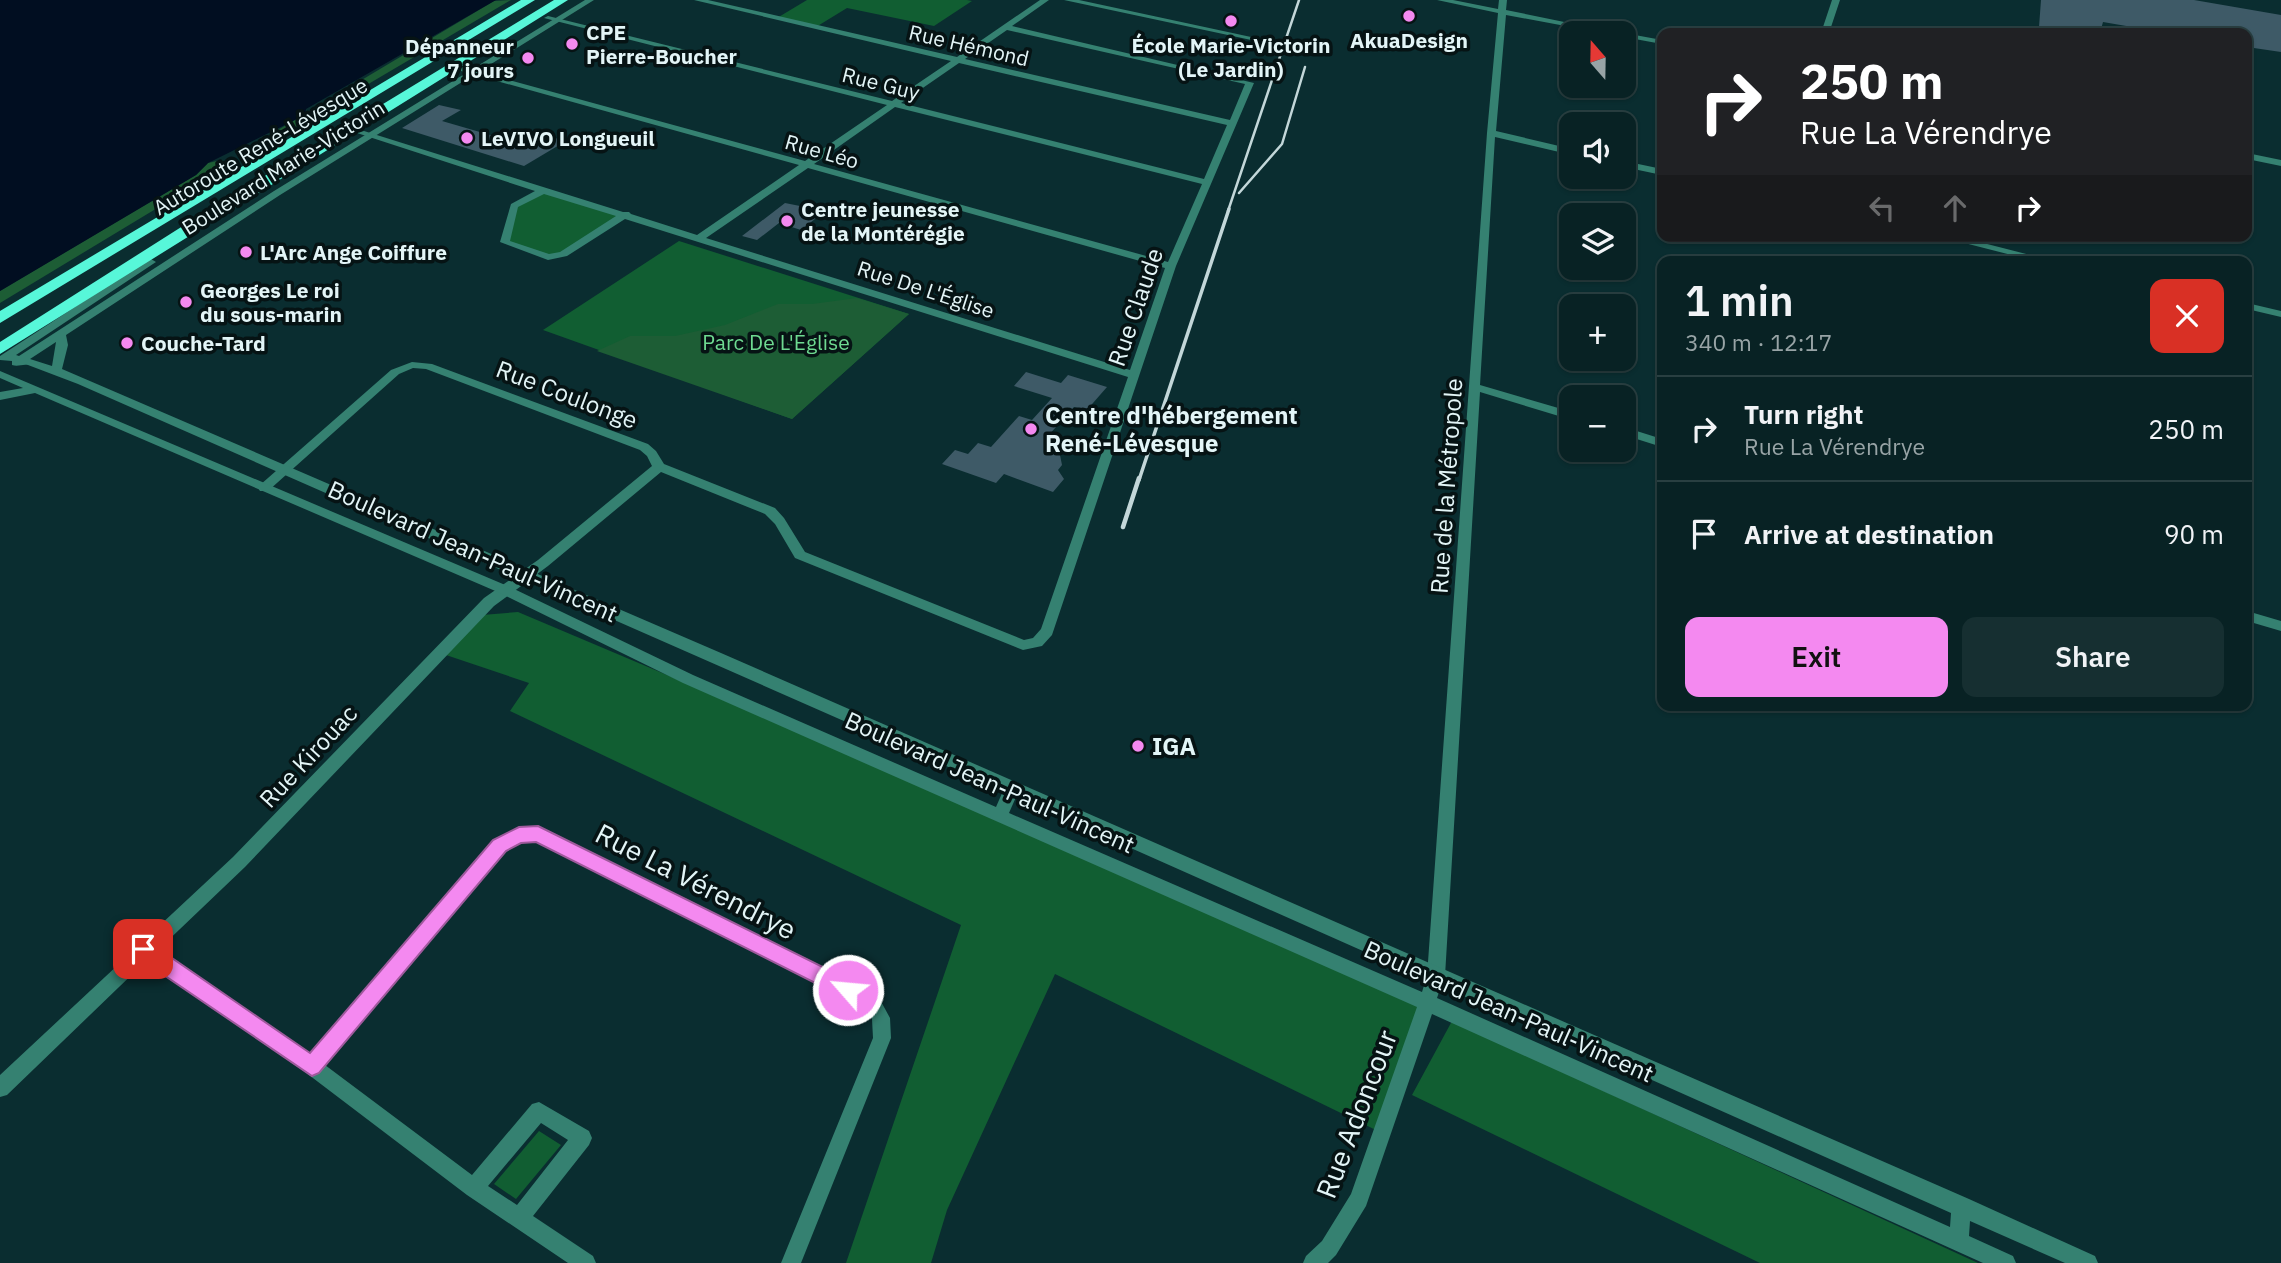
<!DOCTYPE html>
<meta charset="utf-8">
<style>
:root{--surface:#082224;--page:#162f31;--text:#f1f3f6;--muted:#98a4a6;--line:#293f41;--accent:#f489f0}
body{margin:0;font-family:"IBM Plex Sans",sans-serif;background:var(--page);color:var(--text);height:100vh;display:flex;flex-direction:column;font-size:26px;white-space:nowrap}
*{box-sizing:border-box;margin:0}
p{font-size:23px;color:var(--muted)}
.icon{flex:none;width:38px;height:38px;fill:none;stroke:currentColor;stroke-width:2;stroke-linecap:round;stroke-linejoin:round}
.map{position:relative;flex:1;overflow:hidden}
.sheet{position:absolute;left:1657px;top:256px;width:595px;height:455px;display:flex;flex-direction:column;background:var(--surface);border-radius:14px;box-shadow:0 2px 5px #0004,0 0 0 2px var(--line)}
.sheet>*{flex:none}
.hud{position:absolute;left:1657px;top:28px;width:595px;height:214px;border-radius:14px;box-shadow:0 2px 5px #0004,0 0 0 2px var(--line);background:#202124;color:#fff;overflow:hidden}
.needle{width:46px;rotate:340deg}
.buttons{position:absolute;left:1559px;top:21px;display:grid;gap:14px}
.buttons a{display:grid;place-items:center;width:77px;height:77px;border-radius:14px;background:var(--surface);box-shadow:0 2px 5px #0004,0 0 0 2px var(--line);font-size:35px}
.pin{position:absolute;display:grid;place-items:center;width:60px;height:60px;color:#fff;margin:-30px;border-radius:14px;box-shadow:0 4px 10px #0006}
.me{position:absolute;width:77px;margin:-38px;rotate:297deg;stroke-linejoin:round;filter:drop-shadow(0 0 5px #0008)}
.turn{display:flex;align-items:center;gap:24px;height:147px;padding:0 28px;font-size:32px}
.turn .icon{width:91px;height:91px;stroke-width:2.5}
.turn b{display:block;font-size:49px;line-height:60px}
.lanes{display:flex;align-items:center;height:66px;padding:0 28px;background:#0003;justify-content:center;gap:35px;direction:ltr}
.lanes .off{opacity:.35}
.round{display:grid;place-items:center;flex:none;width:74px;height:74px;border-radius:14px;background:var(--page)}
.head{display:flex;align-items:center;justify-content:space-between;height:119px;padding:0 28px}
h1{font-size:42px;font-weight:600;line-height:52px}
.action{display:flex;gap:14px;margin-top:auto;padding:14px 28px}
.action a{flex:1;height:80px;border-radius:14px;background:var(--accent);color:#111;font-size:28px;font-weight:600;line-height:80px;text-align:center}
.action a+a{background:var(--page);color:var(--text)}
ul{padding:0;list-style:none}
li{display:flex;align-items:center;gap:21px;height:105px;padding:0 28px;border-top:2px solid var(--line)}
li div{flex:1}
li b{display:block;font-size:26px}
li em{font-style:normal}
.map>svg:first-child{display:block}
</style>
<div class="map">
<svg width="2281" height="1263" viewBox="0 0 2281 1263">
<rect width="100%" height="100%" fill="#0a2d30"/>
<path fill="#115e32" d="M 807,0 L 967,0 L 972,1 L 934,26 L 847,8 L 816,27 L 777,18 Z
M 544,190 L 626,214 L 563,254 L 548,257 L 505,242 L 514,206 Z
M 679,241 L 909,314 L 792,419 L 543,330 Z
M 518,612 L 1000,816 L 1428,1003 L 1382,1133 L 1055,974 L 947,1210 L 931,1263 L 846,1263 L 961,925 L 510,711 L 529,683 L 443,654 L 482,615 Z
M 1452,1021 L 1978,1263 L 1760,1263 L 1412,1095 Z
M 539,1131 L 561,1145 L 516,1199 L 494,1184 Z"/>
<path fill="#1d5d35" d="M 511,0 L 287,132 L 281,130 L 268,138 L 273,140 L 264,145 L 256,143 L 494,1 Z
M 221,160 L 226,162 L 224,165 L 197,184 L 0,303 L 0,291 L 196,175 L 208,163 Z
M 857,298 L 909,314 L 792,419 L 597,351 L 630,336 L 675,336 L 725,325 L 778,304 L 812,304 Z"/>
<path fill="#010e21" d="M 0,0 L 496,0 L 306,109 L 305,115 L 208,163 L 196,175 L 0,291 Z"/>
<path fill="#3e5a67" d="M 2041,0 L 2194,0 L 2281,15 L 2281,52 L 2247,47 L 2247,33 L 2167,33 L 2103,22 L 2100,33 L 2075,33 L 2039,27 Z
M 439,105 L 461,110 L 442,121 L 525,145 L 544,135 L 566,141 L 524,166 L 402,128 Z
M 785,203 L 825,211 L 801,230 L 779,223 L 757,240 L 742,236 Z
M 1026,372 L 1061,383 L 1068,375 L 1107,387 L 1086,411 L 1074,407 L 1047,437 L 1064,443 L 1059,450 L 1062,465 L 1058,470 L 1064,479 L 1053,492 L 1004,474 L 996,483 L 942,464 L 955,450 L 968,454 L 978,443 L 991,447 L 1019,416 L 1032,420 L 1052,398 L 1014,386 Z"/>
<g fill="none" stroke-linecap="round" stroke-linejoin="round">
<path fill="#358171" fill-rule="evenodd" d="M 694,0 L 708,0 L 957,57 L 1040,0 L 1049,0 L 1012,26 L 1254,83 L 1176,266 L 1052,635 L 1042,646 L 1023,650 L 795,558 L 775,524 L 765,514 L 661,472 L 548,566 L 494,606 L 245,867 L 158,950 L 310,1054 L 494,841 C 510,832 525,823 544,829 L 878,996 L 890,1018 L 891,1038 L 801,1263 L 781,1263 L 873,1038 L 872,1019 L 866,1008 L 536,841 L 521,842 L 506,851 L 325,1065 L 472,1175 L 532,1104 L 539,1102 L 589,1131 L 592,1138 L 589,1145 L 533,1216 L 593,1256 L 596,1263 L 568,1263 L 467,1195 L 305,1072 L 146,961 L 7,1095 L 0,1097 L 0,1075 L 135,949 L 137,943 L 143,941 L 233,857 L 484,598 L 538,560 L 652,466 L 647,456 L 640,450 L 426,369 L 413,368 L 399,374 L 268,491 L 260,491 L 258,488 L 260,485 L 391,370 L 412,362 L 432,364 L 648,444 L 656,451 L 664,464 L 775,508 L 784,518 L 805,552 L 1024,640 L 1033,638 L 1041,629 L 1128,377 L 625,219 L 567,256 L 548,260 L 500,242 L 511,204 L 535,191 L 357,133 L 364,131 L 623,212 L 629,212 L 631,214 L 697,235 L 799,165 L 461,71 L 461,67 L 805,161 L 887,105 L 544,18 L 548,16 L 892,101 L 951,61 ZM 1007,30 L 1245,84 L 1230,120 L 965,59 ZM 959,63 L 1227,125 L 1204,179 L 901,103 ZM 895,107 L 1202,184 L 1168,262 L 814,164 ZM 808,168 L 1165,268 L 1130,370 L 706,238 ZM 544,194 L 616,216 L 560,252 L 549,254 L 510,241 L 518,207 ZM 541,1123 L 568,1140 L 517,1205 L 488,1186 Z
M 1064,0 L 1079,0 L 1274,42 L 1270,44 Z
M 1437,0 L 1453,0 L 1498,9 L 1499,0 L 1507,0 L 1506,10 L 1618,33 L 1603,33 L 1506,15 L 1496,131 L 1572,149 L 1572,155 L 1495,137 L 1480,385 L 1572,412 L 1572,420 L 1480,392 L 1445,976 L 1442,982 L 1436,984 L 1430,982 L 1427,976 L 1487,133 L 1498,13 Z
M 1832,0 L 1840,0 L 1829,33 L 1821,33 Z
M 1621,33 L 1624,33 L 1662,40 L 1662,44 L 1624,37 L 1624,33 Z
M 2247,153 L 2281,160 L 2281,166 L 2247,159 Z
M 1624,161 L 1662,169 L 1662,175 L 1624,167 Z
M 1937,236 L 1956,236 L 2054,261 L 2035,261 Z
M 2247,303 L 2281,311 L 2281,317 L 2247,309 Z
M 1624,427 L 1662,439 L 1662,447 L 1624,435 Z
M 2247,611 L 2281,621 L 2281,631 L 2247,621 Z"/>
<path fill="#358171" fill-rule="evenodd" d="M 585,0 L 594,0 L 280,195 L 66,335 L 68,345 L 62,369 L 721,653 L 1969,1199 L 2095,1256 L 2098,1263 L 2065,1263 L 1970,1221 L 1969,1236 L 2013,1256 L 2016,1263 L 1983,1263 L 1432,1014 L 1366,1206 L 1336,1255 L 1328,1263 L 1303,1263 L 1306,1256 L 1322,1241 L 1351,1194 L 1417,1007 L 683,683 L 500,593 L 35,393 L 0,400 L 0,392 L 23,388 L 0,378 L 0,371 L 510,587 L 693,675 L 996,807 L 1003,791 L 78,384 L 28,365 C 22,364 18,367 12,365 L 12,361 L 0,360 L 0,356 L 147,260 L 151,259 L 156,262 L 16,355 L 19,356 L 274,191 ZM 56,342 L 52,366 L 30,359 ZM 1016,797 L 1426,979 L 1422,992 L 1009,813 ZM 1441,986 L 1951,1213 L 1950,1227 L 1437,998 Z"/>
<path fill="#57f7d9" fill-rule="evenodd" d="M 521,0 L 535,0 L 0,323 L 0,311 Z
M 554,0 L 568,0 L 0,354 L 0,342 L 186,224 Z"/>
<path stroke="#c3d7d9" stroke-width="2.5" d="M 1239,193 L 1282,144 L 1305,67
M 1228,211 L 1299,0"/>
<path stroke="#c3d7d9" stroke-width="3.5" d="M 1139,480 L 1229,209"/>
<path stroke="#c3d7d9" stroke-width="4.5" d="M 1123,527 L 1139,478"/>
</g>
<path fill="#f489f0" stroke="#9f599c" stroke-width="2" d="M 538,826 L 855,983 L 858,990 L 855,996 L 848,999 L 841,996 L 536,842 L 521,843 L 506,851 L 319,1073 L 312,1076 L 136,956 L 133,949 L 136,943 L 143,940 L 150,943 L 310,1053 L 493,840 L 519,827 Z"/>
<g fill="#f489f0" stroke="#061314" stroke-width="2.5">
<circle cx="1409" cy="16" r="7"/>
<circle cx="1231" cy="21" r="7"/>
<circle cx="572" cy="44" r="7"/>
<circle cx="528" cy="58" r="7"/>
<circle cx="467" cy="138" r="7"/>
<circle cx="787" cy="221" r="7"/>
<circle cx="246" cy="252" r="7"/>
<circle cx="186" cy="302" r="7"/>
<circle cx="127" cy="343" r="7"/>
<circle cx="1031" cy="429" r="7"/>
<circle cx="1138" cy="746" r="7"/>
</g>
<g text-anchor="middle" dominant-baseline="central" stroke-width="7" stroke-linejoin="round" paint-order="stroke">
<g font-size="21" font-weight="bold" fill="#e3f5f7" stroke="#061314" text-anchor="start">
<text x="586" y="32">CPE<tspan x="586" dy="24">Pierre-Boucher</tspan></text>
<text x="1409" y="40" text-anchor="middle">AkuaDesign</text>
<text x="1231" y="45" text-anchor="middle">École Marie-Victorin<tspan x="1231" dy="24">(Le Jardin)</tspan></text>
<text x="514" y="46" text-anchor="end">Dépanneur<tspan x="514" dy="24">7 jours</tspan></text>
<text x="481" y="138">LeVIVO Longueuil</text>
<text x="801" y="209">Centre jeunesse<tspan x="801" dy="24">de la Montérégie</tspan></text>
<text x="260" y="252">L'Arc Ange Coiffure</text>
<text x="200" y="290">Georges Le roi<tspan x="200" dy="24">du sous-marin</tspan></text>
<text x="141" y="343">Couche-Tard</text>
</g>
<g font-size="21" fill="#e3f5f7" stroke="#061314">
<text transform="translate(969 45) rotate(13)">Rue Hémond</text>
<text transform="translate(881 83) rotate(14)">Rue Guy</text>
<text transform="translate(260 146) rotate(-31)">Autoroute René-Lévesque</text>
<text transform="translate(822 151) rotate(16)">Rue Léo</text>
<text transform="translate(283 167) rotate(-32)">Boulevard Marie-Victorin</text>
<text transform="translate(926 289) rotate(18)">Rue De L'Église</text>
</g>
<g font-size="21" fill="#6eda91" stroke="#061314">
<text x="776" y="342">Parc De L'Église</text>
</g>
<g font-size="24" fill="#e3f5f7" stroke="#061314">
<text transform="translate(1135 307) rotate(-71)">Rue Claude</text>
<text transform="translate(567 394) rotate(21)">Rue Coulonge</text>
<text transform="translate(1446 486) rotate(-86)">Rue de la Métropole</text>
<text transform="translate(473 551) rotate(24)">Boulevard Jean-Paul-Vincent</text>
<text transform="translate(308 756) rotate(-47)">Rue Kirouac</text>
<text transform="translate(990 782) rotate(24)">Boulevard Jean-Paul-Vincent</text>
<text transform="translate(1509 1011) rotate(24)">Boulevard Jean-Paul-Vincent</text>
</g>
<g font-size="24" font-weight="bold" fill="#e3f5f7" stroke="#061314" text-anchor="start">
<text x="1045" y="415">Centre d'hébergement<tspan x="1045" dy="28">René-Lévesque</tspan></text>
<text x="1152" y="746">IGA</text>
</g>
<g font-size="28" fill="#e3f5f7" stroke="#061314">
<text transform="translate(696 881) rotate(27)">Rue La Vérendrye</text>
<text transform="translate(1356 1114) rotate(-69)">Rue Adoncour</text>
</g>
</g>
</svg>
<div class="buttons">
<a><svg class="needle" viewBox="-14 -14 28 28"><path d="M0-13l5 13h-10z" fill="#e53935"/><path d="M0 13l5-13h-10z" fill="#98a4a6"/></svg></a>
<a><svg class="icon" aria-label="sound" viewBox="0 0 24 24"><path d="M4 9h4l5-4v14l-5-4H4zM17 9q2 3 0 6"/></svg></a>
<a><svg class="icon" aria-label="layers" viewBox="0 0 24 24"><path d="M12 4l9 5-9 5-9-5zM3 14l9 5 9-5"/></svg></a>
<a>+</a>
<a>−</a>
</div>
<div class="pin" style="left:143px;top:949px;background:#d93025"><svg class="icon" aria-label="arrive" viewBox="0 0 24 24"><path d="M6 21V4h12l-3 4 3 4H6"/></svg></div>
<svg class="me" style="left:848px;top:990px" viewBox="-20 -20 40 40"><circle r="17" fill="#f489f0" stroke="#fff" stroke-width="3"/><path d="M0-11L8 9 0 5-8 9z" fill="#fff"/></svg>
<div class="hud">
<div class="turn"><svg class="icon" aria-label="right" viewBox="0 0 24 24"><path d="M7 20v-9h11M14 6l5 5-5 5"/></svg><div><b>250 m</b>Rue La Vérendrye</div></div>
<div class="lanes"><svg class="icon off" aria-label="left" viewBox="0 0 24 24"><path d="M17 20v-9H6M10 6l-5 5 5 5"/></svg><svg class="icon off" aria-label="ahead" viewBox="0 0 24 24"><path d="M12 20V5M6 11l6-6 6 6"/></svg><svg class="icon" aria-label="right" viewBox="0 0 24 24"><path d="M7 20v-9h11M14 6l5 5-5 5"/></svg></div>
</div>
<section class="sheet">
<div class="head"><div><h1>1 min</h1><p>340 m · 12:17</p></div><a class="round" style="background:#d93025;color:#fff"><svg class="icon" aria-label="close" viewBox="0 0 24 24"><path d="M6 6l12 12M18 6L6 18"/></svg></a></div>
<ul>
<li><svg class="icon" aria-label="right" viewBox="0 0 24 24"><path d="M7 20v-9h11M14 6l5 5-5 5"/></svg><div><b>Turn right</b><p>Rue La Vérendrye</p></div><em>250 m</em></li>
<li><svg class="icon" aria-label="arrive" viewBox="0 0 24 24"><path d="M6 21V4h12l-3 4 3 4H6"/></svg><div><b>Arrive at destination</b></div><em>90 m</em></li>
</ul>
<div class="action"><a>Exit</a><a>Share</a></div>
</section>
</div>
